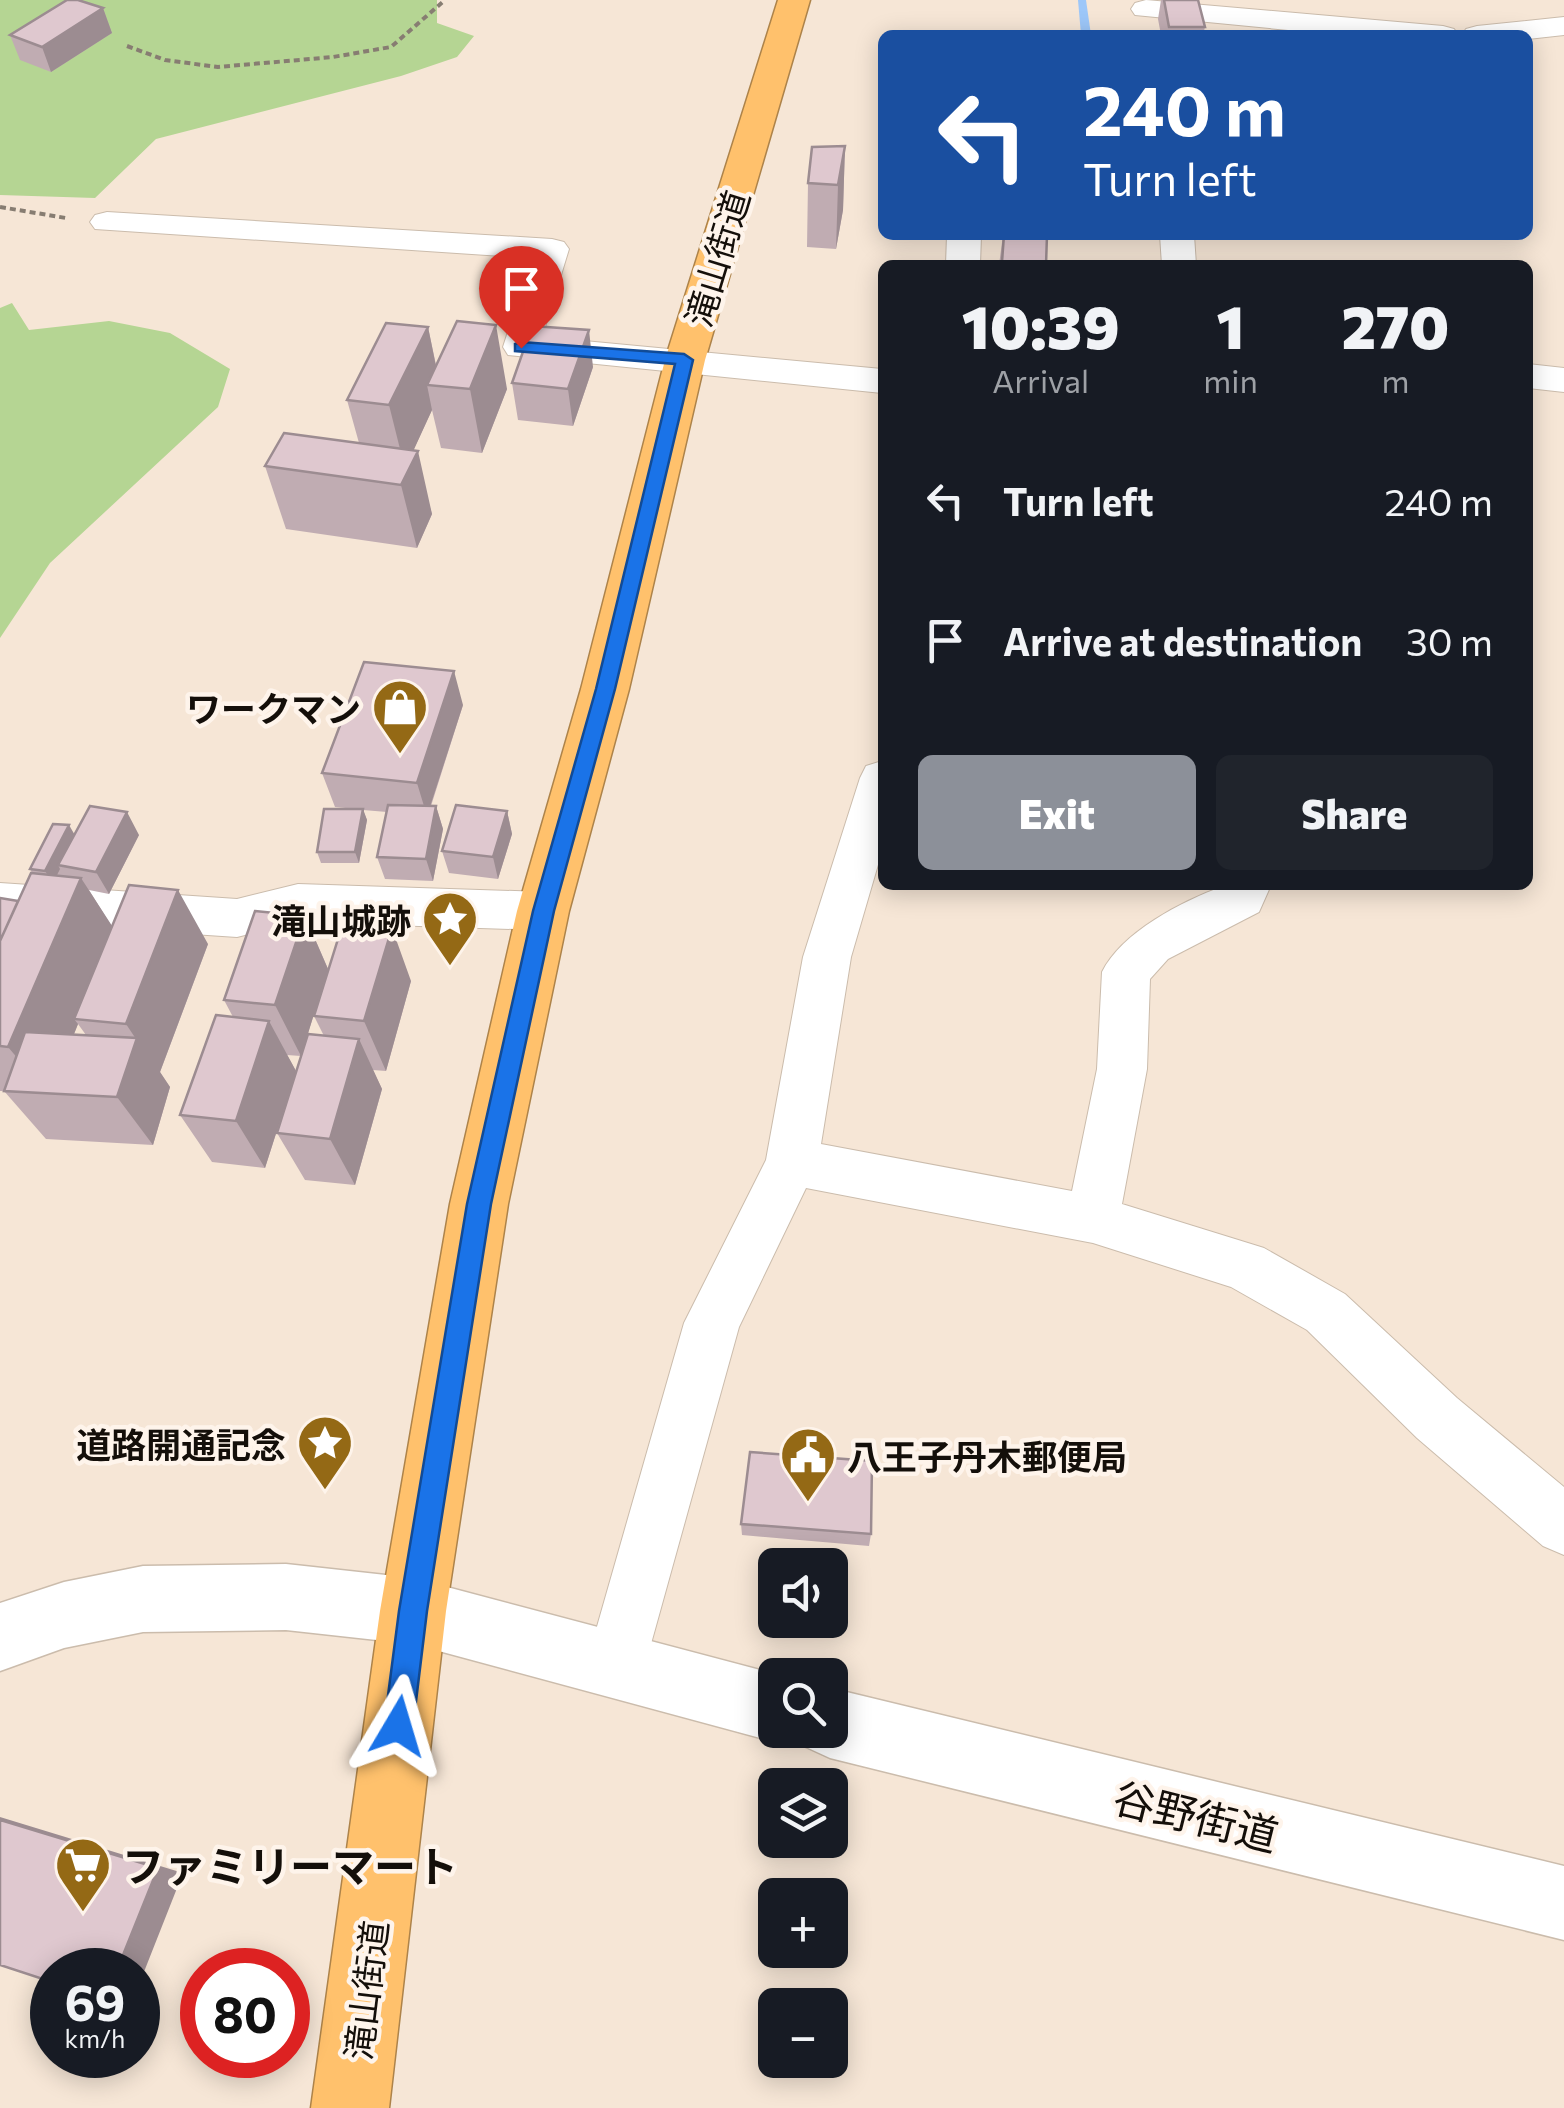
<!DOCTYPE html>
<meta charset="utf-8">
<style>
:root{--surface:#171b24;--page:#20242c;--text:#f1f3f6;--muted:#9ea1a6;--accent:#8c9099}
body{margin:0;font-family:Commissioner,"Noto Sans JP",sans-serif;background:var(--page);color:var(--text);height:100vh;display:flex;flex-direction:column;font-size:38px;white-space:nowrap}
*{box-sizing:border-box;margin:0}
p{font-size:32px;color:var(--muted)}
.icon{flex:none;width:55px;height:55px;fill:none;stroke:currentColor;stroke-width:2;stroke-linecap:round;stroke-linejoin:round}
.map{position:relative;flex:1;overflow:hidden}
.side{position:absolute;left:878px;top:260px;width:655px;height:630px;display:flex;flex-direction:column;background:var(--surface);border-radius:15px;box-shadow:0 5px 25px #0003}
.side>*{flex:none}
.banner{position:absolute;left:878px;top:30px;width:655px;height:210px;border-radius:15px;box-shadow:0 5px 25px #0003;background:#1a4fa0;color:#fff;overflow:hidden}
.tools{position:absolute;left:758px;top:1548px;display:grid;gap:20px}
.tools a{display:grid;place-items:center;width:90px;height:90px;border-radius:15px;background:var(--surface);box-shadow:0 5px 25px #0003;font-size:50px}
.speed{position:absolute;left:30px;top:1948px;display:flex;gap:20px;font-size:50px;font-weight:700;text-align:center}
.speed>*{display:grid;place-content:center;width:130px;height:130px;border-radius:50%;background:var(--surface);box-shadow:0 5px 25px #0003;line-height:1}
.speed small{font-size:25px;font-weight:400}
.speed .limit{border:15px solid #d22;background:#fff;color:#111}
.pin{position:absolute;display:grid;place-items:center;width:85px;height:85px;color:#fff;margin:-102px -42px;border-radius:50% 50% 50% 0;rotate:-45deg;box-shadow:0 0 10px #0007}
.pin .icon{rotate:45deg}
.me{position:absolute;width:110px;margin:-55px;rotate:7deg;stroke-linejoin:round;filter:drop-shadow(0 0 8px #0008)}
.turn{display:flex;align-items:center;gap:35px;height:210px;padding:0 40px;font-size:45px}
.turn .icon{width:130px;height:130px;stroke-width:2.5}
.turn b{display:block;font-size:70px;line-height:85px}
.eta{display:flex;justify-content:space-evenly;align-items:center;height:170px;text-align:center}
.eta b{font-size:60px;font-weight:800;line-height:70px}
.primary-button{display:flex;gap:20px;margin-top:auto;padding:20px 40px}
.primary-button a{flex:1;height:115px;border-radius:15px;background:var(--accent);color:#fff;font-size:40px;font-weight:800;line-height:115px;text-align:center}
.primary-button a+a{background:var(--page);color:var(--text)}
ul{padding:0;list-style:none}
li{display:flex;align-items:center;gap:30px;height:140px;padding:0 40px}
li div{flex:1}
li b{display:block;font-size:38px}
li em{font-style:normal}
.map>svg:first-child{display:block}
</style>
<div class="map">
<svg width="1564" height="2108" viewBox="0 0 1564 2108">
<rect width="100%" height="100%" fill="#f6e6d6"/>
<path fill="#b5d593" d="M 0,0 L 437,0 L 437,23 L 474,36 L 457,57 L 401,76 L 156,139 L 95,198 L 0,195 Z
M 12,303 L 29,330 L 109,321 L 170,333 L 230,369 L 218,407 L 50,563 L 0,638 L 0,308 Z"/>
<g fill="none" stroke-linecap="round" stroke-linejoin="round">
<path fill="#9dc7f9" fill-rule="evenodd" d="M 1078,0 L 1086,0 L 1091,35 L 1081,35 Z"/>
<g stroke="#cbbcac" stroke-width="2">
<path id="street" d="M 1146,0 L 1443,26 L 1454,29 L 1458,35 L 1340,35 L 1135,15 L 1131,9 L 1135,3 Z
M 1564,17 L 1564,35 L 1528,39 L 1528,35 L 1462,35 L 1466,29 L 1477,26 Z
M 107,212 L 552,239 L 564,242 L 569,249 L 542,337 L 882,369 L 882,393 L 508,355 L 503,347 L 532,258 L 95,229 L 90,222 L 95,215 Z
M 947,235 L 981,235 L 980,265 L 946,265 Z
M 1160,235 L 1194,235 L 1196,265 L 1162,265 Z
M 1528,364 L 1564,368 L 1564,392 L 1528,388 Z
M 882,761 L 882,851 L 851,957 L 821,1144 L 1072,1191 L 1097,1069 L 1102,972 C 1122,932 1182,901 1224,886 C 1237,882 1257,885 1271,885 L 1259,912 L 1168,959 L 1150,979 L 1147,1069 L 1122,1204 L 1264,1248 L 1345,1294 L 1457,1398 L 1564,1487 L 1564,1555 L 1543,1546 L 1417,1438 L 1307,1330 L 1231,1287 L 1093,1243 L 806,1188 L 739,1327 L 639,1687 L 617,1696 L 595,1687 L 586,1665 L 684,1323 L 766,1160 L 803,957 L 860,778 L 866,766 Z
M 0,883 L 237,899 L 298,884 L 543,892 L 560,897 L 567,911 L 560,925 L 543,930 L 298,922 L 237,937 L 0,921 Z"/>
</g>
<g stroke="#cbbcac" stroke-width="3">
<path id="secondary" d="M 286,1564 L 413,1578 L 775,1674 L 779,1675 L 775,1675 L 775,1730 L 830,1730 L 830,1688 L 1564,1866 L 1564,1940 L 830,1758 L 806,1747 L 799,1732 L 775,1742 L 413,1644 L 286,1630 L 143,1632 L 64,1648 L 0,1671 L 0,1603 L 64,1582 L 143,1566 Z"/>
</g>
<g stroke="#ad834a" stroke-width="3">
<path id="highway" d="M 778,0 L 810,0 L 705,360 L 629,689 L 569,911 L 508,1204 L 446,1611 L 389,2108 L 311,2108 L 380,1611 L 450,1204 L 517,911 L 581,689 L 665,360 Z"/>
</g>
<path stroke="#877d72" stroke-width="4" stroke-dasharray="6 4" stroke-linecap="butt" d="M 127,46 L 165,60 L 218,67 L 333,57 L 391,47 L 445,0
M 0,207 L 66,218"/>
<use href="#street" fill="#fff" fill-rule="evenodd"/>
<use href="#secondary" fill="#fff" fill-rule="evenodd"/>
<use href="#highway" fill="#ffc16c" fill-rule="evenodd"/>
</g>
<path fill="#c0acb2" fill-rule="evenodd" d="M 1161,0 L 1198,0 L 1205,27 L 1203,35 L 1161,35 L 1158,19 Z
M 103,8 L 112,33 L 51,72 L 20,60 L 10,35 Z
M 845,146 L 843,210 L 836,249 L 807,247 L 808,183 Z
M 1003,235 L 1046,265 L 999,265 Z
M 428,327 L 436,365 L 507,389 L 482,453 L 441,448 L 432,410 L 413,451 L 432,514 L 417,548 L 286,529 L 265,466 L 359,443 L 347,400 Z
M 593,367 L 573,426 L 518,420 L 512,383 Z
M 463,705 L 431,806 L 436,806 L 443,829 L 433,881 L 385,879 L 377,857 L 387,812 L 363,810 L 367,820 L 359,863 L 321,863 L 317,852 L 356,809 L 335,807 L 322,773 Z
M 507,811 L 512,834 L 498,879 L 449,873 L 442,851 Z
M 75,834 L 139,835 L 109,894 L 89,890 L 112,927 L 208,944 L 160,1072 L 170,1087 L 153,1145 L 46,1139 L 4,1091 L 0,1091 L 0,898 L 18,901 L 32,873 L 30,869 ZM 78,1024 L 86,1035 L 74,1034 Z
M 305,916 L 328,969 L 301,1056 L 287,1055 L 296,1071 L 265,1168 L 212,1162 L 180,1115 L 233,1017 L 224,1000 Z
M 411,981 L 386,1071 L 373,1070 L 382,1089 L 355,1185 L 305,1180 L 277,1133 L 324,1036 L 314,1016 Z
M 741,1524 L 871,1534 L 869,1546 L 742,1535 Z"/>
<path fill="#9c8c91" d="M 103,8 L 112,33 L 51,72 L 42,47 Z
M 845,146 L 843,210 L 836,249 L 838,185 Z
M 496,325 L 507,389 L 482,453 L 470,389 Z
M 428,327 L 440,386 L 427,385 L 432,410 L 405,469 L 389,405 Z
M 589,330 L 593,367 L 573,426 L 568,389 Z
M 418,451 L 432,514 L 417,548 L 401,485 Z
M 454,671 L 463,705 L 427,816 L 417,783 Z
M 436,806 L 443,829 L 433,881 L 426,859 Z
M 363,809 L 367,820 L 359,863 L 355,852 Z
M 507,811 L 512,834 L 498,879 L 493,857 Z
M 127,812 L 139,835 L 109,894 L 96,872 Z
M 69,825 L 76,837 L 58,865 L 60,869 L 53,883 L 45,871 Z
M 81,878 L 116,932 L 74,1019 L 78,1024 L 50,1094 L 47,1093 L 8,1047 Z
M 178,890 L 208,944 L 160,1072 L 170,1087 L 153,1145 L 117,1097 L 136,1039 L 126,1024 Z
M 305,916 L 328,969 L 301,1056 L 275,1005 Z
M 392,928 L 411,981 L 386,1071 L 364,1021 Z
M 269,1021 L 296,1071 L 265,1168 L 236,1121 Z
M 359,1039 L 382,1089 L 355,1185 L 330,1139 Z
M 0,1817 L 183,1873 L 138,1987 L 138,1970 L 117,1970 L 0,1820 Z"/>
<path fill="#dfc8cf" stroke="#9c8c91" stroke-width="2.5" d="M 67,0 L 78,0 L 103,8 L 42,47 L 10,35 Z
M 1164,0 L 1198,0 L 1205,27 L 1169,27 Z
M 845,146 L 838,185 L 808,183 L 812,147 Z
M 1004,235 L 1047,235 L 1046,265 L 1002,262 Z
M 457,321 L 496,325 L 470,389 L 427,385 Z
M 386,323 L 428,327 L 389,405 L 347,400 Z
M 532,326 L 589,330 L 568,389 L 512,383 Z
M 284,433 L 418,451 L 401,485 L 265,466 Z
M 364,662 L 454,671 L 417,783 L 322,773 Z
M 388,805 L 436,806 L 426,859 L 377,857 Z
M 456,805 L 507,811 L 493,857 L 442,851 Z
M 90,806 L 127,812 L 96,872 L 58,865 Z
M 324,809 L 363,809 L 355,852 L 317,852 Z
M 53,824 L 69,825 L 45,871 L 30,869 Z
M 31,873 L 81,878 L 8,1047 L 0,1046 L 0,941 Z
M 129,885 L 178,890 L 126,1024 L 74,1019 Z
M 0,898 L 18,901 L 0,941 Z
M 255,911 L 305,916 L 275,1005 L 224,1000 Z
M 343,923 L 392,928 L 364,1021 L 314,1016 Z
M 216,1015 L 269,1021 L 236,1121 L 180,1115 Z
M 25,1032 L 137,1038 L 117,1097 L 4,1091 Z
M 308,1034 L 359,1039 L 330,1139 L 277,1133 Z
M 750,1452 L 872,1461 L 871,1534 L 741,1524 Z
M 0,1820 L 158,1868 L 117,1970 L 52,1970 L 52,1982 L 0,1965 Z"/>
<path fill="#1a73e8" stroke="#114b97" stroke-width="2.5" d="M 521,342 L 684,354 L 693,360 L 615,689 L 554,911 L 491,1204 L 427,1611 L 413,1726 L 409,1736 L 398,1740 L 388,1736 L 384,1726 L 399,1611 L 467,1204 L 533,911 L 596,689 L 675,364 L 515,351 L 515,344 Z"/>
<defs>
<g id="shop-pin" transform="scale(2.875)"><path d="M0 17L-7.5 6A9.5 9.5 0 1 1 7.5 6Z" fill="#946915" stroke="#fef4eb"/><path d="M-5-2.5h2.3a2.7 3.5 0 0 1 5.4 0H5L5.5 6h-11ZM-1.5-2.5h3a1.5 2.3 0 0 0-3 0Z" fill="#fff"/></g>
<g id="sight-pin" transform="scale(2.875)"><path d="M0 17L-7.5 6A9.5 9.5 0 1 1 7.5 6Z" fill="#946915" stroke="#fef4eb"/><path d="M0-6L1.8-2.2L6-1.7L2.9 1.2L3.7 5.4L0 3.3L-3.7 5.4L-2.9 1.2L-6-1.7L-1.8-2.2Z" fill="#fff"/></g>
<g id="civic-pin" transform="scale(2.875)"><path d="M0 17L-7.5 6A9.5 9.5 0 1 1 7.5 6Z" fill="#946915" stroke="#fef4eb"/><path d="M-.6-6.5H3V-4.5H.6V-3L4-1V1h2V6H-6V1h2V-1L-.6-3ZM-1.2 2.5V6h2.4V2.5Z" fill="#fff"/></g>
<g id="supermarket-pin" transform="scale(2.875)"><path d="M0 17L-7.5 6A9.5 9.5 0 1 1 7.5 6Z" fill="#946915" stroke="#fef4eb"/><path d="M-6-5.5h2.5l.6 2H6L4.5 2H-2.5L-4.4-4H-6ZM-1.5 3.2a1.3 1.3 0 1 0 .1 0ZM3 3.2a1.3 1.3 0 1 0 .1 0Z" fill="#fff"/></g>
</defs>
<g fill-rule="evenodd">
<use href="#shop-pin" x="400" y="707"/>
<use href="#sight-pin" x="450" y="919"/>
<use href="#sight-pin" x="325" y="1443"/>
<use href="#civic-pin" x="808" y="1455"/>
<use href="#supermarket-pin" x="83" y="1865"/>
</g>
<g text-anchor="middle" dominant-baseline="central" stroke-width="9" stroke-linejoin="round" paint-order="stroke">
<g font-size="35" fill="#140f0a" stroke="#fef4eb">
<text transform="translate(716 258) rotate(-73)">滝山街道</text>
<text transform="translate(365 1990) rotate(-83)">滝山街道</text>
</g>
<g font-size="35" font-weight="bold" fill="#140f0a" stroke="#fef4eb" text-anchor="end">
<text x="361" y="707">ワークマン</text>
<text x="411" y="919">滝山城跡</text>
<text x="286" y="1443">道路開通記念</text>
<text x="847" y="1455" text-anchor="start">八王子丹木郵便局</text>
</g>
<g font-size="42" fill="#140f0a" stroke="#fef4eb">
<text transform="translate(1196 1815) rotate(14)">谷野街道</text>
</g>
<g font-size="42" font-weight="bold" fill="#140f0a" stroke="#fef4eb" text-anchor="start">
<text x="122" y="1865">ファミリーマート</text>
</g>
</g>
</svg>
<div class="tools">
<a><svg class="icon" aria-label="sound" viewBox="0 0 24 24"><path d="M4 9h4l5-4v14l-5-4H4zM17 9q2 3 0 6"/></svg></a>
<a><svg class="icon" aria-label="search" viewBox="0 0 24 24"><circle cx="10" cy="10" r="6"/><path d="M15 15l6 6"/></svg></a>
<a><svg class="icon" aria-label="layers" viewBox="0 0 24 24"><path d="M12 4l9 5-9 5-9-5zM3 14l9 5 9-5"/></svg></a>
<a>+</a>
<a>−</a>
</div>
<div class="speed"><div>69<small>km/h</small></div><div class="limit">80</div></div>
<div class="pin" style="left:521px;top:348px;background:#d93025"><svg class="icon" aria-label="arrive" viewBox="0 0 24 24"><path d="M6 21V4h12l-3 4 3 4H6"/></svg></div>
<svg class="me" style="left:398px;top:1726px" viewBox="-20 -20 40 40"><path d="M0-17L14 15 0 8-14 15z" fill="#1a73e8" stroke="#fff" stroke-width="4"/></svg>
<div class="banner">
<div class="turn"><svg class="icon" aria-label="left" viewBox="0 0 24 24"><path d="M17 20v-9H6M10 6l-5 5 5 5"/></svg><div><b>240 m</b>Turn left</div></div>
</div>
<section class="side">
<div class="eta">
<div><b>10:39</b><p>Arrival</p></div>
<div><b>1</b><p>min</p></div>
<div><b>270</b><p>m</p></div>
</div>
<ul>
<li><svg class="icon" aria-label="left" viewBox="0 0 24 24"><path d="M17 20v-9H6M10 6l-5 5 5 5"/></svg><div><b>Turn left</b></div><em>240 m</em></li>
<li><svg class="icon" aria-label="arrive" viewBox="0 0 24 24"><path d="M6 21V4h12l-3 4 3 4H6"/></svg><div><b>Arrive at destination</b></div><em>30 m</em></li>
</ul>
<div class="primary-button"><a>Exit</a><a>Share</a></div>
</section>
</div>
